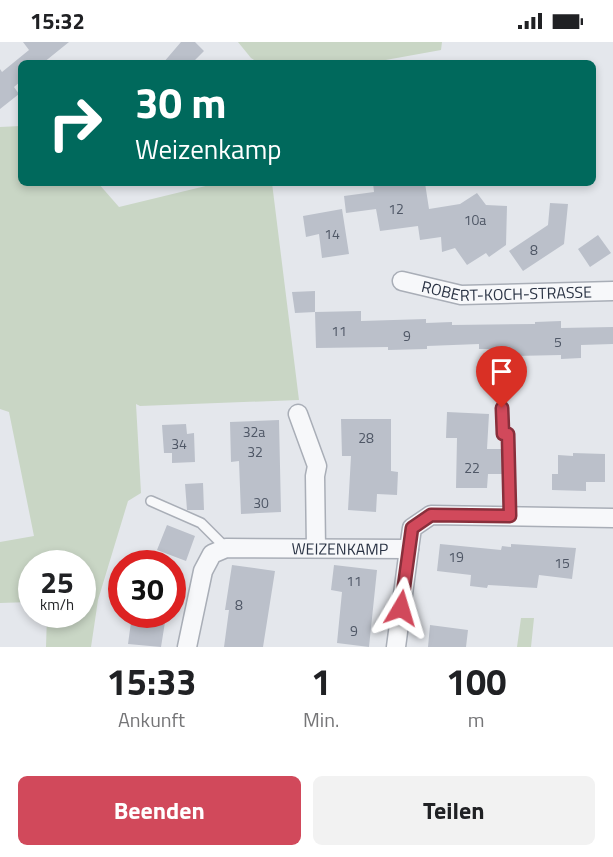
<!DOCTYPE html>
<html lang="de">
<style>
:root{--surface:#fff;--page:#f2f2f2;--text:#202124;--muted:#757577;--accent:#d1495b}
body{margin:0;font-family:"Titillium Web",sans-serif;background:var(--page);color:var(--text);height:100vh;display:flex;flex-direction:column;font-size:22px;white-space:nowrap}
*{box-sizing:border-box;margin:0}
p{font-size:20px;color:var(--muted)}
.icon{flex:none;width:33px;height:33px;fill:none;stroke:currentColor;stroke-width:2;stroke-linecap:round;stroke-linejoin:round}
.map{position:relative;height:605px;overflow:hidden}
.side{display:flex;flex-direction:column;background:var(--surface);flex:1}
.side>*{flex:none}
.banner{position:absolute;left:18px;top:18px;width:578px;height:126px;border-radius:9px;box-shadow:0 3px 9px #0003;background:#00695c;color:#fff;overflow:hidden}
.speed{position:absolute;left:18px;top:508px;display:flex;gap:12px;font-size:30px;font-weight:700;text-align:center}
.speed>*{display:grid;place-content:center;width:78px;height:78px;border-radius:50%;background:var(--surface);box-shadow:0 3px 9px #0003;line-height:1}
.speed small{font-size:15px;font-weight:400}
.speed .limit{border:9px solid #d22;background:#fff;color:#111}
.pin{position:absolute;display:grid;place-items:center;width:51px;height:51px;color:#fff;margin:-62px -26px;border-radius:50% 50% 50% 0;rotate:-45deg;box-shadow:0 0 6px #0007}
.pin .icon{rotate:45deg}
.me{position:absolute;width:66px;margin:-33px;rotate:7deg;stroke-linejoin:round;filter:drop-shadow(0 0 4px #0008)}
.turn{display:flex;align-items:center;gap:21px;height:126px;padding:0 18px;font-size:27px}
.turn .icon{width:78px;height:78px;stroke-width:2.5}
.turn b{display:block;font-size:42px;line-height:51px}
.eta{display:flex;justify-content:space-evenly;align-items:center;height:102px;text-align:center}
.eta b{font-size:36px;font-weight:700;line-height:42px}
.cta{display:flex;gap:12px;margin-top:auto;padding:12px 18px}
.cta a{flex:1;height:69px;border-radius:9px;background:var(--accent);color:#fff;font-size:24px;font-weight:700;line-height:69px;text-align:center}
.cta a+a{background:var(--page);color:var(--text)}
.status{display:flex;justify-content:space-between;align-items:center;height:42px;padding:0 30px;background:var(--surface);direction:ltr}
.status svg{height:16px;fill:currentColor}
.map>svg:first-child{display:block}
</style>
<div class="status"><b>15:32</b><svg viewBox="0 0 49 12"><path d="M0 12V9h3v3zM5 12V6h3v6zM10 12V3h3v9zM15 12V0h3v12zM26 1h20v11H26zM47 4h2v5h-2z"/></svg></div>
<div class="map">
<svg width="613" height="605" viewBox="0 0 613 605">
<rect width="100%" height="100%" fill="#e4e7ec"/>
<path fill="#c9d6c5" d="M 238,0 L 442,0 L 441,8 L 369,21 L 259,21 L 251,16 Z
M 21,84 L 21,141 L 98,141 L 119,165 L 218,141 L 272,141 L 299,358 L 140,364 L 136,362 L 141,451 L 128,459 L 98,558 L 91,605 L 46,605 L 47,573 L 82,573 L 82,522 L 32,522 L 31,560 L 0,561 L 0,500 L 34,494 L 9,370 L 0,367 L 0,85 Z
M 521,576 L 534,576 L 531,605 L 517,605 Z"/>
<path fill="#bbc0ca" d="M 23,0 L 69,0 L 43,21 L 21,21 L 21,39 L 14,45 L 19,52 L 0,67 L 0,27 L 2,30 L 29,8 Z
M 181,0 L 195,0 L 204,9 L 192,21 L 163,21 Z
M 373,141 L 425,141 L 429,167 L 460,162 L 477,151 L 486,163 L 507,164 L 506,203 L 489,215 L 486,211 L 467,223 L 455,206 L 442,210 L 441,195 L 420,198 L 418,184 L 380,189 L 376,167 L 346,171 L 344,154 L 374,150 Z
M 550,161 L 568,162 L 564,202 L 523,229 L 509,209 L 548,183 Z
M 342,167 L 349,212 L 322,216 L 319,192 L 306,195 L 303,174 Z
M 598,193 L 611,211 L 590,225 L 578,207 Z
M 315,249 L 315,270 L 295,271 L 292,250 Z
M 361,269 L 361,279 L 426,277 L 426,281 L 452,280 L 452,283 L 535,282 L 535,280 L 561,279 L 561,286 L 613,285 L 613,302 L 581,303 L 581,316 L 561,317 L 561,313 L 515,314 L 516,336 L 498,337 L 497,307 L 479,307 L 479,302 L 427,304 L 427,307 L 388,308 L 388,305 L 316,306 L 315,270 Z
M 447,370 L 489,372 L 487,407 L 502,407 L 502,432 L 488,432 L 487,446 L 456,446 L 457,396 L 446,396 Z
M 341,377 L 391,377 L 391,429 L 398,430 L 397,453 L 377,452 L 376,470 L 348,468 L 351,414 L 342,414 Z
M 279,378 L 281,470 L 241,472 L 239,419 L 231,420 L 230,380 Z
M 186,382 L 187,392 L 194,391 L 195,420 L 172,421 L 172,411 L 164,411 L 162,383 Z
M 573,411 L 605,412 L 605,440 L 586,440 L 586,449 L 552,448 L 552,432 L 558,432 L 558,413 L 573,414 Z
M 203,441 L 204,468 L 187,468 L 185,442 Z
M 167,483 L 195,494 L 186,519 L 157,508 Z
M 440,502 L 501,508 L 502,504 L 511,505 L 511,502 L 576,506 L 572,537 L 539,533 L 537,546 L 488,543 L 487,546 L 470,544 L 471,533 L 437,529 Z
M 232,523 L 275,529 L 263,605 L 224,605 L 229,568 L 225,568 Z
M 334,523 L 377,528 L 369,605 L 337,601 L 342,550 L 331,548 Z
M 132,573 L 155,573 L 155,578 L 165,580 L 161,605 L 128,602 Z
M 430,583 L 468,588 L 466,605 L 428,605 Z"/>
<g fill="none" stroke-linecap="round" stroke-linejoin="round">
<g stroke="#a9aeb7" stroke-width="12">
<path id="service" d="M 503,365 L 503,392 L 508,392 L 510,474
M 151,459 L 201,481 L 226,506"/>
</g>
<g stroke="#a9aeb7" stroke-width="21">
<g id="minor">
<path id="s1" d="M 402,239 L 461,253 L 613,249"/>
<path d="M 298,372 L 317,424 L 315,434 L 316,506"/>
<path id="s2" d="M 187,605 L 203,529 L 212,512 L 226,506 L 409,507 L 412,486 L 431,473 L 613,476"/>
<path d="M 396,605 L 409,507"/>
</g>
</g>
<use href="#service" stroke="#f7f8fa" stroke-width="9"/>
<use href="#minor" stroke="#f7f8fa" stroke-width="18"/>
</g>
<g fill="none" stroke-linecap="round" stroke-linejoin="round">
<g stroke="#882f3b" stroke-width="15">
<path id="route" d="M 401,566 L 412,486 L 431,473 L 510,474 L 508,392 L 503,392 L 502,366"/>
</g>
<use href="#route" stroke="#d1495b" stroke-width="10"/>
</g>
<g text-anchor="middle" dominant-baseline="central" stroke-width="4.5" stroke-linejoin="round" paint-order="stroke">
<g font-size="14" fill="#4f5766">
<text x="396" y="166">12</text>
<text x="475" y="177">10a</text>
<text x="332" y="191">14</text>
<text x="534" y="207">8</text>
<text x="339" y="288">11</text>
<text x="407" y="293">9</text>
<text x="558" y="299">5</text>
<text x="254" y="389">32a</text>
<text x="366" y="395">28</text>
<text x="179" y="401">34</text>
<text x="255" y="409">32</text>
<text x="472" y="425">22</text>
<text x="261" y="460">30</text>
<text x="456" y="514">19</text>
<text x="562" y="520">15</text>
<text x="354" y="538">11</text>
<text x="239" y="562">8</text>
<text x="354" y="588">9</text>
</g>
<g font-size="16" fill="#2b3445" stroke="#f4f6f9">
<text stroke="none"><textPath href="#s1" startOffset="106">ROBERT-KOCH-STRASSE</textPath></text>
<text stroke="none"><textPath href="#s2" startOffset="226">WEIZENKAMP</textPath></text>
</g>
</g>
</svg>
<div class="speed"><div>25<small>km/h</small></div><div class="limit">30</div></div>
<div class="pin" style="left:502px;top:366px;background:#d93025"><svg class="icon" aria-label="arrive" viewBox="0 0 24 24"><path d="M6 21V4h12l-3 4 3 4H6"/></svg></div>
<svg class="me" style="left:401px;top:566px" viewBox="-20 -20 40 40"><path d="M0-17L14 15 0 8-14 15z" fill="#d1495b" stroke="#fff" stroke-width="4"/></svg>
<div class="banner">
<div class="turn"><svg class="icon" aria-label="right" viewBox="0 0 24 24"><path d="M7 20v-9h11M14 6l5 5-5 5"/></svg><div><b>30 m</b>Weizenkamp</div></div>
</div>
</div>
<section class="side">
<div class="eta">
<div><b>15:33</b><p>Ankunft</p></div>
<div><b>1</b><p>Min.</p></div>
<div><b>100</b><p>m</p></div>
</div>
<div class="cta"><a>Beenden</a><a>Teilen</a></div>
</section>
